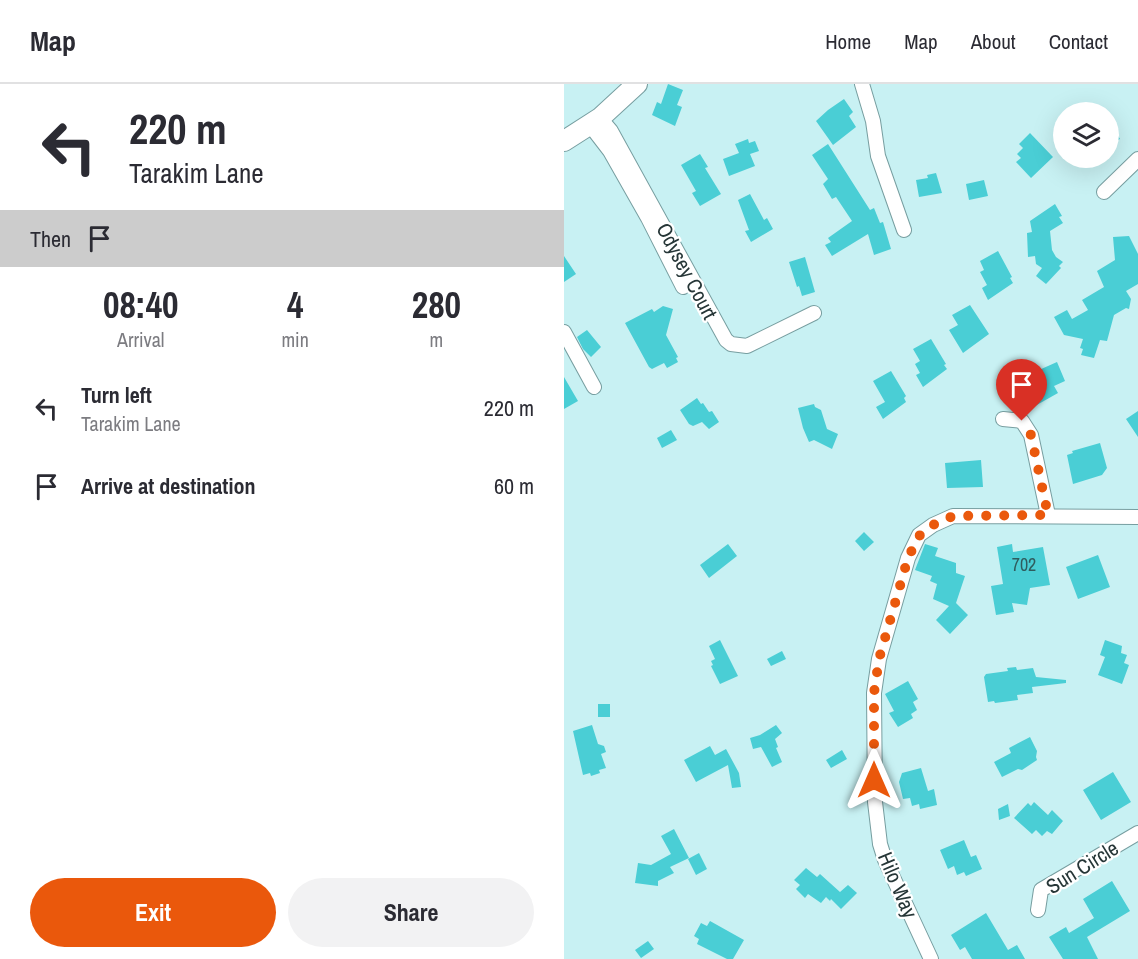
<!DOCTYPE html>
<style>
:root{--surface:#fff;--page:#f2f2f3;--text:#2b2b33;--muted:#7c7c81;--line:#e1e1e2;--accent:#ea580c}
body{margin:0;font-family:"Archivo Narrow",sans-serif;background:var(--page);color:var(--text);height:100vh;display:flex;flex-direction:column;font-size:22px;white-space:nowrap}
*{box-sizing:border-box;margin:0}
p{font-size:20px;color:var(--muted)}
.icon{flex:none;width:33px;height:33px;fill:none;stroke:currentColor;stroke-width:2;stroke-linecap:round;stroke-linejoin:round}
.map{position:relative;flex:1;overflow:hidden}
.details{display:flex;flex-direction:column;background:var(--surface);width:564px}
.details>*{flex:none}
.hud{background:#fff;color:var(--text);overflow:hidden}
.fabs{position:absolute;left:489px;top:18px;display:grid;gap:12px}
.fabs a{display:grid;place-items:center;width:66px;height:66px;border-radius:50%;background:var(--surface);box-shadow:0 6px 24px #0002;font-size:30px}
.pin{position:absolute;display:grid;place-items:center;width:51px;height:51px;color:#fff;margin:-62px -26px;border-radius:50% 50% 50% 0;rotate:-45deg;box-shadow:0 0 6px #0007}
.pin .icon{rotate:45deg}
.me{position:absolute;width:66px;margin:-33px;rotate:0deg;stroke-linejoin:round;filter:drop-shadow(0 0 4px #0008)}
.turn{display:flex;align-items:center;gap:21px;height:126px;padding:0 30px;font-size:27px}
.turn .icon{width:78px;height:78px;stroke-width:2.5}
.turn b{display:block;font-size:42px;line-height:51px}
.then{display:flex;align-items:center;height:57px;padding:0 30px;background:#0003;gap:12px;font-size:22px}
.eta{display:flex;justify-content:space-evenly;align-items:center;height:102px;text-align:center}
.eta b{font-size:36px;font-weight:700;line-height:42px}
.primary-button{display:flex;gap:12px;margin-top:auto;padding:12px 30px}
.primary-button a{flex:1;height:69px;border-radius:36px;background:var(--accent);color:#fff;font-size:24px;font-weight:700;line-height:69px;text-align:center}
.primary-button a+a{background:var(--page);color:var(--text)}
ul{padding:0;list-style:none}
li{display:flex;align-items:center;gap:18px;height:78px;padding:0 30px}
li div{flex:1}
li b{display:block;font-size:22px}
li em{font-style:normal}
header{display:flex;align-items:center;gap:36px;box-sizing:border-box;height:84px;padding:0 30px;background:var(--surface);border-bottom:2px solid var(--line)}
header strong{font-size:28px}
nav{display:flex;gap:33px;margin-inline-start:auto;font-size:21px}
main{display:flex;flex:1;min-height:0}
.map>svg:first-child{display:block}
</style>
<header>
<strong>Map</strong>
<nav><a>Home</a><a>Map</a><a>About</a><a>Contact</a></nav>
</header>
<main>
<section class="details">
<div class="hud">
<div class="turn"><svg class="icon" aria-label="left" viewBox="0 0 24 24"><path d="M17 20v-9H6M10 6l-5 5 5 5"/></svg><div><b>220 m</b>Tarakim Lane</div></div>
<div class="then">Then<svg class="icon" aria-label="arrive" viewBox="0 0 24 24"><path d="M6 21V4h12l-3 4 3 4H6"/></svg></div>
</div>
<div class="eta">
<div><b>08:40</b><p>Arrival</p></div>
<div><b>4</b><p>min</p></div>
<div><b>280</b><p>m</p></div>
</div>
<ul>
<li><svg class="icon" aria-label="left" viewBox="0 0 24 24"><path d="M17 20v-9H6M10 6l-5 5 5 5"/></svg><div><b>Turn left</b><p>Tarakim Lane</p></div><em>220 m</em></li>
<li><svg class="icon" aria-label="arrive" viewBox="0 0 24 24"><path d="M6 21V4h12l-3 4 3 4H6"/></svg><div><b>Arrive at destination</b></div><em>60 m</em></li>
</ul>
<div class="primary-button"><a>Exit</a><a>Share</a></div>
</section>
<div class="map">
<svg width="574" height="875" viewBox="0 0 574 875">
<rect width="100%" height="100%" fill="#c8f1f3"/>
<path fill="#4aced5" d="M 104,0 L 119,6 L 113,21 L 118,23 L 111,42 L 88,31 L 93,18 L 97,20 Z
M 280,15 L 289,28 L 285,32 L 292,43 L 269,61 L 252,37 L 264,26 Z
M 544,34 L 556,55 L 544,61 Z
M 466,49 L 489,73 L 467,94 L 452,78 L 457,74 L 453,70 L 459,64 L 455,60 Z
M 184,55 L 185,59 L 191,57 L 195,67 L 186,70 L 191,82 L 165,92 L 159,75 L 175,69 L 171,60 Z
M 264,60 L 306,126 L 310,124 L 316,139 L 319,138 L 327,165 L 310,171 L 304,150 L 268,172 L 261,161 L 267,158 L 264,154 L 288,137 L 272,113 L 268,115 L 259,100 L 264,95 L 248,71 Z
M 136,70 L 144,83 L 141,84 L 157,110 L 136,122 L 128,109 L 132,107 L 117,81 Z
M 372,89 L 378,109 L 355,113 L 352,96 L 364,94 L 363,91 Z
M 420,96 L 424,112 L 405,116 L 402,100 Z
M 186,110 L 200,136 L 203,134 L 209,145 L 187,158 L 181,147 L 185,146 L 174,116 Z
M 491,120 L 498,132 L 495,133 L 499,139 L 486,147 L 488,166 L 492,173 L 499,178 L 495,182 L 497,184 L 482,200 L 472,192 L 478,184 L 472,180 L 471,172 L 464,173 L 463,149 L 468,148 L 466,137 Z
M 565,152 L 574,170 L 574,200 L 562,207 L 567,215 L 565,225 L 562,224 L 550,231 L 543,257 L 536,256 L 530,274 L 517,271 L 519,265 L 516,264 L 519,255 L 500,251 L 490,233 L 503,226 L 508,235 L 524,226 L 518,216 L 540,203 L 533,187 L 551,176 L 549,153 Z
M 434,167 L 448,193 L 446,194 L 449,199 L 424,216 L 418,204 L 423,201 L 416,188 L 420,186 L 416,177 Z
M 0,172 L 12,190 L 0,198 Z
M 241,173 L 251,208 L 238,212 L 235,202 L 233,203 L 225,178 Z
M 406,221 L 425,250 L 399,269 L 385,246 L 394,241 L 388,231 Z
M 99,222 L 109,225 L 102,251 L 114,273 L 112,274 L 114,278 L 103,284 L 100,279 L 88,285 L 85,283 L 61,239 L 88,225 L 90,228 Z
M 23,246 L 37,263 L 27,273 L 19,265 L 13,253 Z
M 367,255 L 382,280 L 380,281 L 383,285 L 359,303 L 352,291 L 356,289 L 351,280 L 356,277 L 349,265 Z
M 493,278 L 501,297 L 490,302 L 494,309 L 471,322 L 462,294 L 467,292 L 466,290 Z
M 327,287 L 342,312 L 340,314 L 342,318 L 319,335 L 312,323 L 321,318 L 309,297 Z
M 0,293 L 14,317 L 0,325 Z
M 133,314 L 137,320 L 139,319 L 145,328 L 148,327 L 155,338 L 145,345 L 138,338 L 129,342 L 125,340 L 116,326 Z
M 250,320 L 251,323 L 257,326 L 263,345 L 274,350 L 268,365 L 250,356 L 245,358 L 239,344 L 234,324 Z
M 574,327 L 574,353 L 562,335 Z
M 107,346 L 113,356 L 98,364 L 93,354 Z
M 536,359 L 543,384 L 538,391 L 509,400 L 503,371 L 509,369 L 508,367 Z
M 417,376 L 419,403 L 383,404 L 381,379 Z
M 300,448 L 310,458 L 300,467 L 291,457 Z
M 164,460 L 173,472 L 145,494 L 136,481 Z
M 361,460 L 374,464 L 371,472 L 392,479 L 392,489 L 401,492 L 392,519 L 404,531 L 386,550 L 372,536 L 385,522 L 369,515 L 373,500 L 366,497 L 368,492 L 351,486 Z
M 448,460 L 449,468 L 479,463 L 486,501 L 466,504 L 463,521 L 448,519 L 450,528 L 432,531 L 427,502 L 439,500 L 433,463 Z
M 534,471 L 546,503 L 514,515 L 502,483 Z
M 156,556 L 174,592 L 156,600 L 147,582 L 149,581 L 147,577 L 151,575 L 145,562 Z
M 541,556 L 558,562 L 557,569 L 563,571 L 560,579 L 565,581 L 558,600 L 534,591 L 541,573 L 536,571 Z
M 218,567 L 222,575 L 207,582 L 203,575 Z
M 452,583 L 453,586 L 469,584 L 472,593 L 502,596 L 502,599 L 468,603 L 469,609 L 453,611 L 454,616 L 431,619 L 430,617 L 424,618 L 420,593 L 422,590 L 444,587 L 443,584 Z
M 344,597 L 354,615 L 349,618 L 353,626 L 347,630 L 349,634 L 334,643 L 325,629 L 330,627 L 321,610 Z
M 34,620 L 46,620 L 46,633 L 34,633 Z
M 28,641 L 34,660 L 40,662 L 42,668 L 37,670 L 42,684 L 35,686 L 36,689 L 27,692 L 26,689 L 19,691 L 9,647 Z
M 212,641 L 218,649 L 211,655 L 214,663 L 212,664 L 218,678 L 208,683 L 197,663 L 189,665 L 186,654 L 196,651 Z
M 466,653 L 473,667 L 472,673 L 473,676 L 458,686 L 454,685 L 438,693 L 430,678 L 447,669 L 445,664 Z
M 146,662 L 151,671 L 162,665 L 175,689 L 177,703 L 168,704 L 164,681 L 132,698 L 120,676 Z
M 278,666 L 283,675 L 267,684 L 262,676 Z
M 357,684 L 364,707 L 370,705 L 373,721 L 356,725 L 355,720 L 348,722 L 346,714 L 339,715 L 335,698 L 338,689 Z
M 549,688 L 567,718 L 537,736 L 519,706 Z
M 470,718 L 484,731 L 488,726 L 499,737 L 488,750 L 483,747 L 478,752 L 472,746 L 468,750 L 450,734 L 464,719 L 467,722 Z
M 444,720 L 446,732 L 435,736 L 434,725 Z
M 110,745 L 125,774 L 106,783 L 110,789 L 94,797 L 94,802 L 71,799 L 74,779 L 87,781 L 107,770 L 97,752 Z
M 400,756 L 407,773 L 412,771 L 418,785 L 402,792 L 400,788 L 393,791 L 390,782 L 384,785 L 376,766 Z
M 135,769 L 143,785 L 132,791 L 124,775 Z
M 242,784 L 253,793 L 256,790 L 276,808 L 284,801 L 293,809 L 277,825 L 267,815 L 266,817 L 262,813 L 257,819 L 244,810 L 241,814 L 232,805 L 236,801 L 230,796 Z
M 548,797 L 566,827 L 523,853 L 534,875 L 499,875 L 485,853 L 502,843 L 505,849 L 530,834 L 519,815 Z
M 422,829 L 444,866 L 453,861 L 461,875 L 408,875 L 401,863 L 396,866 L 387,851 Z
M 146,837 L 180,856 L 169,875 L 163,875 L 133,860 L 135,855 L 130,852 L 137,839 L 143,842 Z
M 84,857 L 90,865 L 77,874 L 71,866 Z"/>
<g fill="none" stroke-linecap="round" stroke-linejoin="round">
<g stroke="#779ea0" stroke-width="16">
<path id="street" d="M 298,0 L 309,37 L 314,72 L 340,146
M 36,34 L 47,47 L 162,256 L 167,260 L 183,262 L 250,229
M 26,41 L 46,67 L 84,134 L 119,203
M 540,108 L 574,75
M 0,248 L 30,303
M 439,335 L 458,337 L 467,351 L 484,431
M 474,826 L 477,806 L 574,749
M 367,875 L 321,776 L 316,760 L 311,718 L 310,609 L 315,575 L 344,474 L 355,451 L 369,441 L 389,432 L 574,433"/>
</g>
<g stroke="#779ea0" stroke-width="22">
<path id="secondary" d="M 0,57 L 36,34 L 73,0"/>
</g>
<use href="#street" stroke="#fff" stroke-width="14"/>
<use href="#secondary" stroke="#fff" stroke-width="20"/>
</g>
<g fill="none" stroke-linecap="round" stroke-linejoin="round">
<path stroke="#ea580c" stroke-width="10" stroke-dasharray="0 18" d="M 310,696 L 310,609 L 315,575 L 344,474 L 355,452 L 369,441 L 389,432 L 484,431 L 467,351 L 458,337"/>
</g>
<g text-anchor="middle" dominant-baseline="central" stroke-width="4.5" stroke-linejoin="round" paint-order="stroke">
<g font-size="18" fill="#2f5c5e">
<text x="460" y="480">702</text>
</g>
<g font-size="21" fill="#263637" stroke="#fff">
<text transform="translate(123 187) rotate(62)">Odysey Court</text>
<text transform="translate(518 783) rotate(-32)">Sun Circle</text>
<text transform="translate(334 801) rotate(67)">Hilo Way</text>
</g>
</g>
</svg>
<div class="fabs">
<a><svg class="icon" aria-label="layers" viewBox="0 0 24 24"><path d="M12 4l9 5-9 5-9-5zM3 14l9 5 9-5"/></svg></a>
</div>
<div class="pin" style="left:458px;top:337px;background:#d93025"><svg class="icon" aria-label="arrive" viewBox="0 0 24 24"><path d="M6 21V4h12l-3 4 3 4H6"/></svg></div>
<svg class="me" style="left:310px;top:696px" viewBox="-20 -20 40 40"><path d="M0-17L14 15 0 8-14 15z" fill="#ea580c" stroke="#fff" stroke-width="4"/></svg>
</div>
</main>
